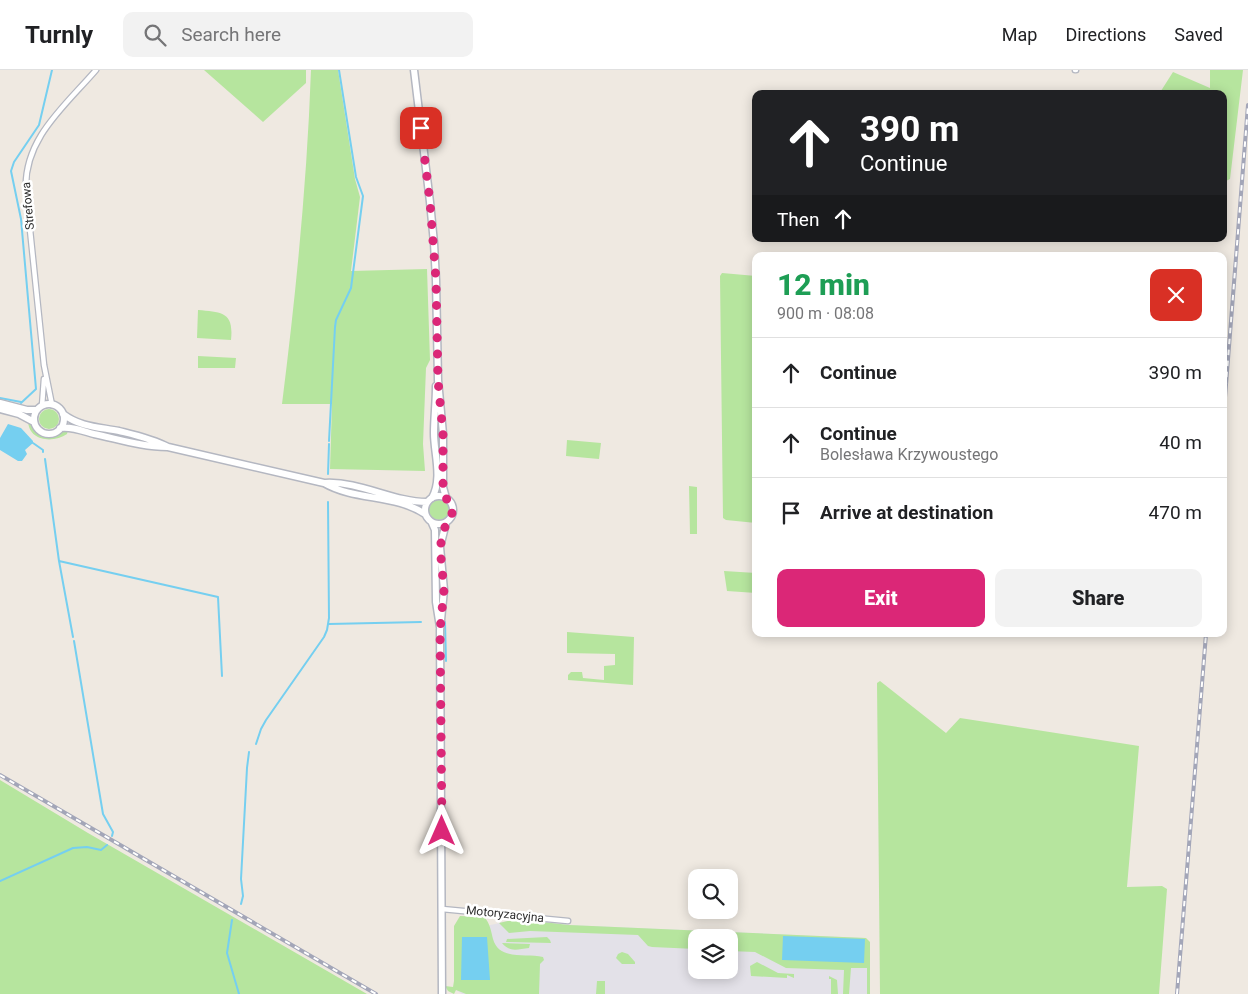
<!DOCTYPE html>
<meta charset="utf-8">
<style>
:root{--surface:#fff;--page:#f2f2f2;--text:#202124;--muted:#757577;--line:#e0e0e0;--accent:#db2777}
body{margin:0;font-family:Roboto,sans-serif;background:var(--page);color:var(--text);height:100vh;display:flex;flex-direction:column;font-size:19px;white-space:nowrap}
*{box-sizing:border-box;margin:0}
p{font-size:16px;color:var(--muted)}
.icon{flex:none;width:28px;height:28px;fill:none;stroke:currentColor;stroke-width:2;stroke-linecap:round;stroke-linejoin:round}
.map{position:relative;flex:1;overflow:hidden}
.sheet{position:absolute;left:752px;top:182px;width:475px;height:385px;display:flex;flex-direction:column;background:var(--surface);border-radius:10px;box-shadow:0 2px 12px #0003}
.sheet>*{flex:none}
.guide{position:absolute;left:752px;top:20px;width:475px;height:152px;border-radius:10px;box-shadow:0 2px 12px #0003;background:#202124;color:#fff;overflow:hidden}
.fabs{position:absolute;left:688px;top:799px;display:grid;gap:10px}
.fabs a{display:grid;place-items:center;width:50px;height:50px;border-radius:10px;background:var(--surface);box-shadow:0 2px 12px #0003;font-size:25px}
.pin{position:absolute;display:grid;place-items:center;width:42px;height:42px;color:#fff;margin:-21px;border-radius:10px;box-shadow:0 2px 8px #0006}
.me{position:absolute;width:55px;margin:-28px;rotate:0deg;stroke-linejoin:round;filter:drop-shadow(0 0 4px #0008)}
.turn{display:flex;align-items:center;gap:18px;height:105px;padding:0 25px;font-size:22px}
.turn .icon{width:65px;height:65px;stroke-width:2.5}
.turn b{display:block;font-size:35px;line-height:42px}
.then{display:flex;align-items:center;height:48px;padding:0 25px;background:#0003;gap:10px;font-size:19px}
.round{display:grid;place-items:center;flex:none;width:52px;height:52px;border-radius:10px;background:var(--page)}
.overview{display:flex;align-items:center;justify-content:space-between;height:85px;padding:0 25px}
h1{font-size:30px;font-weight:800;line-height:38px;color:#1e9e55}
.cta{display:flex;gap:10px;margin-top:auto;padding:10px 25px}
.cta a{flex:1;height:58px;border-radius:10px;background:var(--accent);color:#fff;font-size:20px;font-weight:800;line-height:58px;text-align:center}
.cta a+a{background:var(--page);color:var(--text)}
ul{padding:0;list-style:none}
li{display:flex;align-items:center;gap:15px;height:70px;padding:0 25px;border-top:1px solid var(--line)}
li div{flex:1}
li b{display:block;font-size:19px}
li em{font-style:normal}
header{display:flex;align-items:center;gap:30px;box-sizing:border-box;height:70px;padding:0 25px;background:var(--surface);border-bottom:1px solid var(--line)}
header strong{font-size:24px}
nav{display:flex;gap:28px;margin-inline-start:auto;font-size:18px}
.search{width:350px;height:45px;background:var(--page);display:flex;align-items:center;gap:12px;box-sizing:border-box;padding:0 18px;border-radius:10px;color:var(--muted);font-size:19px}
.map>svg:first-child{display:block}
</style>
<header>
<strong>Turnly</strong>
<div class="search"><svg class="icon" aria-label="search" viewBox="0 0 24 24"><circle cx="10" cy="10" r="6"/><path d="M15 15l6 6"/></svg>Search here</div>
<nav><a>Map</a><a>Directions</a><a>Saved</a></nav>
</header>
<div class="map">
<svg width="1248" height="924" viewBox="0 0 1248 924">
<rect width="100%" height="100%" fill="#efe9e1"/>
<path fill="#e3e1e8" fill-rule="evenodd" d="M 516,849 L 569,855 L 866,868 L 870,924 L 462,924 L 456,920 L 455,857 L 482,857 ZM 696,868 L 729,868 L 729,900 L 696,900 Z"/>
<path fill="#b6e59e" d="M 204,0 L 306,0 L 306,13 L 263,52 Z
M 311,0 L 338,0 L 355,109 L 360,127 L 351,201 L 427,199 L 430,290 L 426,298 L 423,374 L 425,401 L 330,399 L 332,334 L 282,334 C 296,223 307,112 311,0 Z
M 1210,0 L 1243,0 L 1230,109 L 1224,112 L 1224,24 L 1159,24 L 1173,2 L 1210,18 Z
M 722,203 L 756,206 L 756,453 L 726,450 L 723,448 L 720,206 Z
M 198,240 C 222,242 234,242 231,270 L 197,268 Z
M 198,286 L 236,288 L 235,298 L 198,298 Z
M39 349a10 10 0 1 1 20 0a10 10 0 1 1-20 0Z
M 28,351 C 37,356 39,368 52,366 C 58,365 62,361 68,360 L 67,364 C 54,373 29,372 28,351 Z
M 567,370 L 601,373 L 599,389 L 566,386 Z
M 689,416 L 697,417 L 697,464 L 690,464 Z
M429 440a10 10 0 1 1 20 0a10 10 0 1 1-20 0Z
M 724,501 L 756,503 L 756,523 L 727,521 Z
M 567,562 L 634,567 L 633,615 L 568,610 L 568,605 L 571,602 L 582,602 L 583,608 L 604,610 L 604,596 L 615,595 L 615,584 L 567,583 Z
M 880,611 L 946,663 L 960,648 L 1139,676 L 1127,817 L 1162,816 L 1167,819 L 1159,924 L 880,924 L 877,613 Z
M 0,710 L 88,763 L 367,924 L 0,924 Z
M 460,846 L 484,847 C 490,853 491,861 493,869 C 499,891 526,883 543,887 L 544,890 L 540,894 L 539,924 L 466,924 L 456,920 L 454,924 L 448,921 L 445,916 L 453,917 L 454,911 L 454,856 Z
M 516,849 L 569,855 L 866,868 L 870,872 L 870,924 L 867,924 L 867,898 L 851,898 L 849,924 L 843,924 L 844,900 L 786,898 L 755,882 L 729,881 L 729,868 L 696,868 L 696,879 L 652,877 L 648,876 L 638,865 L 530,861 L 509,863 L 499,853 Z
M 547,867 L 550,870 L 551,873 L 506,872 L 507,869 Z
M 502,873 L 530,874 L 529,878 C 518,879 510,883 502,873 Z
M 622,882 L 628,884 L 635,892 L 635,894 L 622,894 L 616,888 L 618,884 Z
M 757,892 L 778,903 L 794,904 L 794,908 L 787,905 L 787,908 L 751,906 L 750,896 Z
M 829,906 L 837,910 L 838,924 L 831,924 L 831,909 L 829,909 Z
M 597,911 L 605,911 L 605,924 L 596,924 Z"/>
<path fill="#75cff0" d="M 8,354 L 21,358 L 33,371 L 33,373 L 25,380 L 27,384 L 22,391 L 18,391 L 0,380 L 0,368 Z
M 783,866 L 865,869 L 864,893 L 782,890 Z
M 462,867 L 487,867 L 490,910 L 461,910 Z"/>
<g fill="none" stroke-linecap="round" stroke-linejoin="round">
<path stroke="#75cff0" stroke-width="2" d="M 0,328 L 21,332
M 21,333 L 36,319 L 21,149 L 11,101 L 14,92 L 39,55 L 52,0
M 329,371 L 335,257 L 336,250 L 351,218 L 363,126 L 356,107 L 339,0
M 33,373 L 43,380 L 43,382
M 45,389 L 59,491 L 73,567
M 328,404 L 329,374
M 59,491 L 218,527 L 222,606
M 445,552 L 446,591
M 329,554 L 421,552
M 74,571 L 103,744 L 113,762 L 112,766
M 256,674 L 261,659 L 266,650 L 324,567 L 327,560 L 329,548 L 328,432
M 0,811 L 73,778 L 87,777 L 101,780 L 107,775
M 241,834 L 243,826 L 241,809 L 247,698 L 249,682
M 232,850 L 227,883 L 239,924"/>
<g stroke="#b4b7c1" stroke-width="7">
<path id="street" d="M 1075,0 L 1076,0
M 52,335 L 44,295 L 26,121 C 23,69 65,36 96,0
M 42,336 L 44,309
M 442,839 L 568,851"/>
</g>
<g stroke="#b4b7c1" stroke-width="9">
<path id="secondary" d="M 414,0 L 430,132 L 434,173 L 436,210 L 438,310 L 443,364 L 443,417 L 446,428
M 0,333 L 27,340 L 37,340
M34 349a15 15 0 1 1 30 0a15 15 0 1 1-30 0Z
M 0,339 L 19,344 L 34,352
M 63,344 C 80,357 98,357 119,361 C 135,365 153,369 168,377 L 324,413 C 355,431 395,424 425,444
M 60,358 C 71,356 83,361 94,364 C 118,369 143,377 167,377
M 325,413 C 360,411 393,432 427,432
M425 440a14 14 0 1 1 28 0a14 14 0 1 1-28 0Z
M 432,428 C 443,408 434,384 434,363 C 434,348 436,332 436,316
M 432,453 L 435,460 L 436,532 L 440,557
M 442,924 L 440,560 L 444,520 L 440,477 L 446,453"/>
</g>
<use href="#street" stroke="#fff" stroke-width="4.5"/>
<use href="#secondary" stroke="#fff" stroke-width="6"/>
<g stroke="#a3a6b8" stroke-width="4">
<path id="rail" d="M 1224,340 L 1248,35
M 0,705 L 376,924
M 1177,924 L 1206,564"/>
</g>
<use href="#rail" stroke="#fff" stroke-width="2" stroke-dasharray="5.5" stroke-linecap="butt"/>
</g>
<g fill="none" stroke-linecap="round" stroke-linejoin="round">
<path stroke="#db2777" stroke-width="9" stroke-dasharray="0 16.2" d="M 421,58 L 430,132 L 436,210 L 438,310 L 443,364 L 443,417 L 446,428 L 453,439 L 451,447 L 446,453 L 440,477 L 444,520 L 440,560 L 442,761"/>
</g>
<g text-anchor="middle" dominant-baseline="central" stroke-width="5" stroke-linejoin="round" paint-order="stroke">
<g font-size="12" fill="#2e2e2e" stroke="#fff">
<text transform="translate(28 136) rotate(-95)">Strefowa</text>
<text transform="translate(505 844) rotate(6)">Motoryzacyjna</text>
</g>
</g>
</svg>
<div class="fabs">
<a><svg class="icon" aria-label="search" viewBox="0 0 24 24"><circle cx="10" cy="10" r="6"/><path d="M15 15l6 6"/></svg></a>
<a><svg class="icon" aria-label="layers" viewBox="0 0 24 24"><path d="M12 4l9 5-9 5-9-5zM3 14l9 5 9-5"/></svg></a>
</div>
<div class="pin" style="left:421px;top:58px;background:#d93025"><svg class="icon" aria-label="arrive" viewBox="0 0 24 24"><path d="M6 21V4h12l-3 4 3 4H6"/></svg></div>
<svg class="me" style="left:442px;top:761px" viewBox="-20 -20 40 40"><path d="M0-17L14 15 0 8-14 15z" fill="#db2777" stroke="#fff" stroke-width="4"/></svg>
<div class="guide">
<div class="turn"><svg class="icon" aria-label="ahead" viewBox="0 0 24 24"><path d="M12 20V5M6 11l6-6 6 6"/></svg><div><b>390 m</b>Continue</div></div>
<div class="then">Then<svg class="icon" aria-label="ahead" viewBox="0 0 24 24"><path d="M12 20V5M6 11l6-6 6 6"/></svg></div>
</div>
<section class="sheet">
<div class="overview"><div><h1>12 min</h1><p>900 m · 08:08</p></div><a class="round" style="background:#d93025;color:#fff"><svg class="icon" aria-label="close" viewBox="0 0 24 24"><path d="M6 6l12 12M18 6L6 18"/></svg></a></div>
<ul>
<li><svg class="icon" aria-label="ahead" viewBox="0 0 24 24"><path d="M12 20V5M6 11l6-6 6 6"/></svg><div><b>Continue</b></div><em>390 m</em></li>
<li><svg class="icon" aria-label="ahead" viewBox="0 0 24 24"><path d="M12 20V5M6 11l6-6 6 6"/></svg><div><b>Continue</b><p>Bolesława Krzywoustego</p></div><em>40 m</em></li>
<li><svg class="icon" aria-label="arrive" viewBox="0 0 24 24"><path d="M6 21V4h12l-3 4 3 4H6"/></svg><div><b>Arrive at destination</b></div><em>470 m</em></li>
</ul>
<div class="cta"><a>Exit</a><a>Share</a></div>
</section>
</div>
